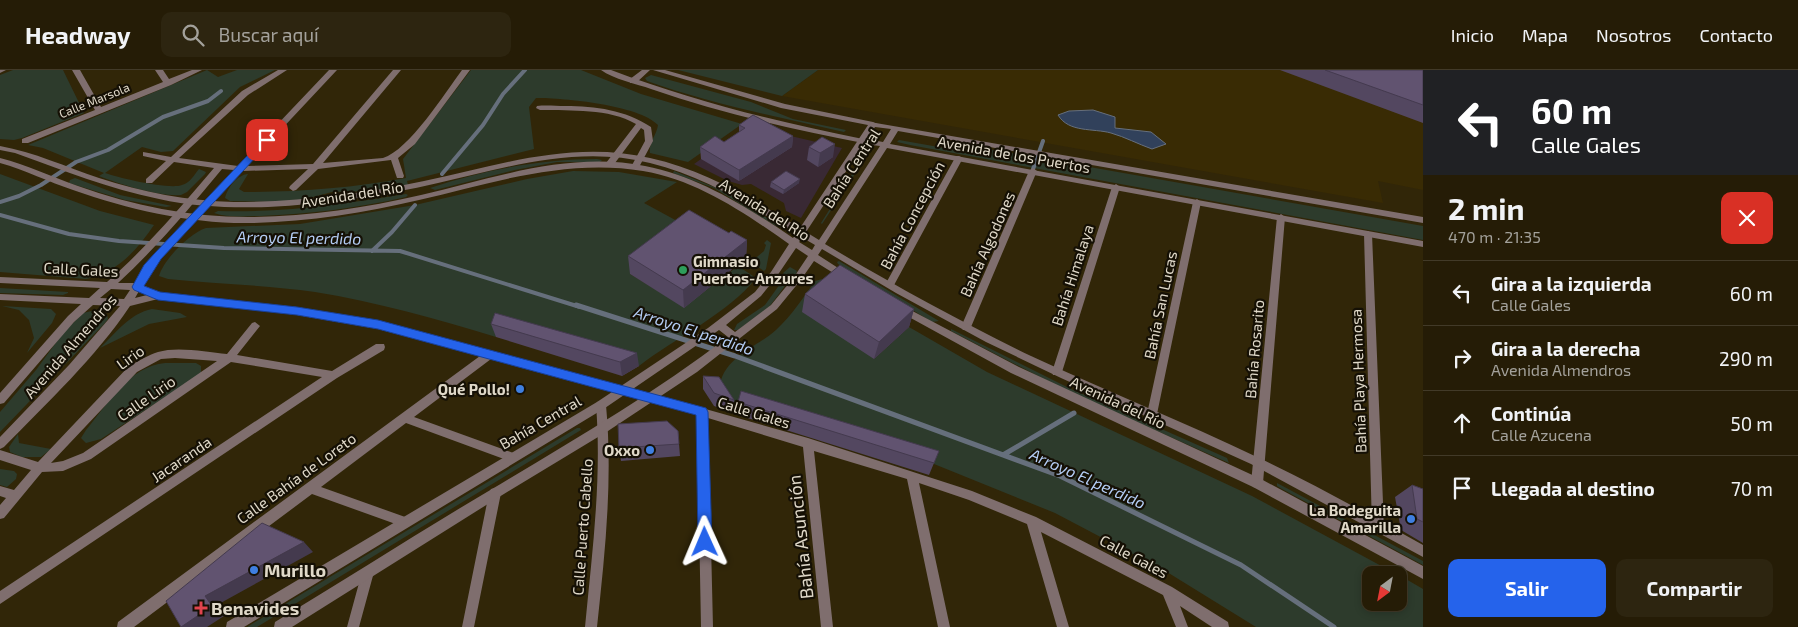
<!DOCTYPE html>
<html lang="es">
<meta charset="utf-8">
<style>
:root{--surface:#251c06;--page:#2d2510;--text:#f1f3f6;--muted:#a3a19b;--line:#423a28;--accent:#2563eb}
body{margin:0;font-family:"Exo 2",sans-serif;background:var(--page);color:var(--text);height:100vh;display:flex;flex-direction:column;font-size:19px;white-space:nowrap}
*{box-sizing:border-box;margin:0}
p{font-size:16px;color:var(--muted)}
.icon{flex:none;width:28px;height:28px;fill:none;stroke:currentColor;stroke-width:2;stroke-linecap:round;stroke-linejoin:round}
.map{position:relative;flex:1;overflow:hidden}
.panel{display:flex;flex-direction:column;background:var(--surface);width:375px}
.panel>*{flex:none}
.top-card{background:#202124;color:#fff;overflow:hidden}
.needle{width:32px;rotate:212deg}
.controls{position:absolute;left:1362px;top:496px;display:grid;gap:10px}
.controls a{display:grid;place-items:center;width:45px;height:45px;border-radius:10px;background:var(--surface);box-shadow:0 2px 8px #0003,0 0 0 1px var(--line);font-size:25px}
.pin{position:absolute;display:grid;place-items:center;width:42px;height:42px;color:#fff;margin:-21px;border-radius:10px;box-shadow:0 2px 8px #0006}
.me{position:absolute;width:55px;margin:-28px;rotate:359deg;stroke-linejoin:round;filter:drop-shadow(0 0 4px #0008)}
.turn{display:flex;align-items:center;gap:18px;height:105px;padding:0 25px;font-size:22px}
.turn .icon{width:65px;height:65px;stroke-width:2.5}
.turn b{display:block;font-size:35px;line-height:42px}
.round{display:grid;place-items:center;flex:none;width:52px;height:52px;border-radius:10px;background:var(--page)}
.head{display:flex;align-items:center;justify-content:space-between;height:85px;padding:0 25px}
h1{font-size:30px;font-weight:700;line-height:38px}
.action{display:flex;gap:10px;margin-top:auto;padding:10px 25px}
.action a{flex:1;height:58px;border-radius:10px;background:var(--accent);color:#fff;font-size:20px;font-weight:700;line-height:58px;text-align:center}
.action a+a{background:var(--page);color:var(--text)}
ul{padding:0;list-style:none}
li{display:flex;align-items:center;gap:15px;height:65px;padding:0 25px;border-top:1px solid var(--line)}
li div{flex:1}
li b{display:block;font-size:19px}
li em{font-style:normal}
header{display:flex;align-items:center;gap:30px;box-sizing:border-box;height:70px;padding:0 25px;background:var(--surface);border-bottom:1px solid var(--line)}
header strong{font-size:24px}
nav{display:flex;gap:28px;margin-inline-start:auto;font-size:18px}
.search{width:350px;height:45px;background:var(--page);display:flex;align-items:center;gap:12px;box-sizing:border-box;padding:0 18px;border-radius:10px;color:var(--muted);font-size:19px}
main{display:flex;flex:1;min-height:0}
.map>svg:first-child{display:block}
</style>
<header>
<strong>Headway</strong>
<div class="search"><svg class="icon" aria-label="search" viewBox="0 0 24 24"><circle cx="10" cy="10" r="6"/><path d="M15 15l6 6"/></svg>Buscar aquí</div>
<nav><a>Inicio</a><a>Mapa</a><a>Nosotros</a><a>Contacto</a></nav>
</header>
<main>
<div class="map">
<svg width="1423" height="557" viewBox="0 0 1423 557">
<rect width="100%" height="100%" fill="#312608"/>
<path fill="#392b04" d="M 818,0 L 1423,0 L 1423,120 L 1378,111 L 1383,133 L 782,26 Z"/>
<path fill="#392934" d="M 748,56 L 842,78 L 801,148 L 786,141 L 784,133 L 751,114 L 742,115 L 728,111 L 694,94 Z"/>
<path fill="#2d3b2c" d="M 13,0 L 63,0 L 84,43 L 22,68 L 14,70 L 0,69 L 0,5 Z
M 207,0 L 218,7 L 237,0 L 275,0 L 240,17 L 173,81 L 161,82 L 142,77 L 105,103 C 119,108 170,120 182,115 C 190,113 194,105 199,99 L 206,102 L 205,104 L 187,122 L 181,125 C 160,127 119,114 99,106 L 104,103 L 43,78 L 28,75 Z
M 471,0 L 581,0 L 641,24 L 742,54 L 688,92 L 650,83 C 648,74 657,64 658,55 C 639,35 564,28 536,28 L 529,37 L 534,79 L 407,111 L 408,115 L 377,121 L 332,122 L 302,130 L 280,132 L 230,131 L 225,128 C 228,117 237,105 248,104 L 239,119 L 244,122 C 299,122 352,118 406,108 L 403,89 Z
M 678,0 L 818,0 L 782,26 Z
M 651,5 L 751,32 L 793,49 L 846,60 L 844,62 C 778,47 712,34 647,11 L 645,8 Z
M 899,70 L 950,79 L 988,79 L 1423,156 L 1423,170 L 910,75 L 897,72 Z
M 864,85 L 866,87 L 822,154 L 821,153 Z
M 597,89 L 602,90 L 600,92 L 557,92 L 515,100 L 435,120 L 430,118 C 484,100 540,89 597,89 Z
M 573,101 L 619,102 L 677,112 L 644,133 L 690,158 L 630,204 L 684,237 L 738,196 L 756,208 C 729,243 675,268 639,296 L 500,257 L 496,267 C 437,249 377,232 315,222 C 267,215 217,214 168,209 L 159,206 C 164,189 190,163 206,158 L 300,154 L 415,135 L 527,109 Z
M 674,101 L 724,121 L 785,159 L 776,156 L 714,118 L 673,103 Z
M 0,104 L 100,141 L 154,155 C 137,180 117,203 86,209 L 0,202 Z
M 75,108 L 120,125 L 172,136 L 166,137 L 125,130 L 69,113 L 70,110 Z
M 406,124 L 408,125 L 406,127 C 358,138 310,144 260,146 C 246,146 228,148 214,143 L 218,141 C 282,143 343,134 406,124 Z
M 767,170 L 771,173 L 766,199 L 764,201 L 751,192 L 764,181 L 766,175 L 764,173 Z
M 839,191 L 939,251 L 932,252 L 838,194 L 837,192 Z
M 790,197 L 797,201 L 795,207 L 791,208 L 769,237 L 738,260 L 734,260 L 737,254 L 765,235 L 785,207 L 783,203 Z
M 826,208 L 874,289 L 909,257 L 987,302 L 1252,426 L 1398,505 L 1371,505 L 1371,532 L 1399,532 L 1399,505 L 1423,519 L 1423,557 L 1256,557 L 1167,502 L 1055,443 L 934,394 L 725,329 L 719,320 C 722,287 756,278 776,260 C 792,245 803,228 815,211 Z
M 0,218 L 68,222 L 68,223 L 63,225 L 0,223 Z
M 2,236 L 51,239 L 56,244 L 52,253 L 27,283 L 34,268 L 29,250 L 19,240 Z
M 100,239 L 107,245 L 108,249 L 105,253 L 0,362 L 0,342 L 36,300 L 63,263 L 83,243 Z
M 152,239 L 180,243 L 187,247 L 149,254 L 100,278 C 115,264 130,243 152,239 Z
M 951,259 L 1069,318 L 1227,388 L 1229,393 L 1069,322 L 951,261 Z
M 165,293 L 196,293 L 201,296 L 201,303 L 193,309 L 101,369 L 86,373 L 81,368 L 86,360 C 107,335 129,296 165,293 Z
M 577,358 L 580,358 L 581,360 L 257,557 L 247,557 Z
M 18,364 L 19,373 L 51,379 L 41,387 L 22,387 L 10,382 L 9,377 Z
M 0,399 L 14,401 L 17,404 L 16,409 L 7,417 L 0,415 Z
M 1277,413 L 1423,491 L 1423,495 L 1282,419 L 1277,416 Z"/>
<path fill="#31415b" stroke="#666f7c" d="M 1093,40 L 1115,47 L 1115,58 L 1151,62 L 1166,74 L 1152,79 C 1138,74 1125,67 1111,63 C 1093,58 1069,63 1058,45 L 1069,41 Z"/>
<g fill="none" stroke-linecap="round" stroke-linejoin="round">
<path stroke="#666f7c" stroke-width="4" d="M 1032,102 L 1043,71
M 442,104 L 483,55 L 503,24 L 525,0
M 0,132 L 19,126 L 41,115 L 76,92 L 108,80 L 163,47 L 208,31 L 221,21
M 0,145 L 69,164 L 119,171 L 224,178 L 400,181 L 580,237
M 372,181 L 392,162 L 415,135"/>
<path stroke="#666f7c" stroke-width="5" d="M 576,235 L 735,286 L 1060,406 L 1241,495 L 1334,557
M 1003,385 L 1074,343"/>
<path fill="#7f6e6e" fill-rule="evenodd" d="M 0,0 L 6,0 L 0,3 Z
M 72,0 L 80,0 L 101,37 L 163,12 L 155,0 L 163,0 L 169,9 L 192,0 L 202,0 L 171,15 L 28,73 L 22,73 L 22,69 L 95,40 Z
M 278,0 L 287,0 L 248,25 L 179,88 L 238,96 L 329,0 L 337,0 L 247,96 L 313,94 L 393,0 L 401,0 L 323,93 L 383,88 C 409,80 445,23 462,0 L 470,0 L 415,74 L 398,88 L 404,106 L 403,108 L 397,108 L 391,90 L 318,99 L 296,120 L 293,121 L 289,118 L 290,116 L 308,99 L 243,101 L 160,189 L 143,215 L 159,223 L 297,237 L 378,251 L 702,338 L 808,368 L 972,421 L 1036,447 L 1172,517 L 1228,552 L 1229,557 L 1212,557 L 1180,536 L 1188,557 L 1176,557 L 1163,525 L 1041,462 L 1069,557 L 1057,557 L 1027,454 L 969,430 L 919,413 L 950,557 L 938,557 L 907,409 L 814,381 L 833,557 L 821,557 L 803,377 L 708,348 L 713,557 L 701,557 L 697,345 L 491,289 L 414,347 L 516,384 L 518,387 L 516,390 L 512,392 L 406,353 L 321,417 L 408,448 L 410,452 L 408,456 L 404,457 L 312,424 L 134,557 L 117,557 L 118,552 L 480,286 L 378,259 L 297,245 L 158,229 L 130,236 C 96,287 47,333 4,377 L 0,379 L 0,367 L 69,295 L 120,236 L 93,235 L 74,252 L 4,333 L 0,334 L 0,323 L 68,246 L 81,234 L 0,230 L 0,224 L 89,228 L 100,218 L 0,213 L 0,207 L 107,212 C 146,178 180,138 214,98 L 174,92 L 152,113 L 146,113 L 146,109 L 166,91 L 143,86 L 143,82 L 171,87 L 242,21 ZM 222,99 L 234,100 L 154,185 L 134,213 L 118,213 C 156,178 189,139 222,99 ZM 111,219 L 130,220 L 124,229 L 100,228 ZM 139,221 L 147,225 L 135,228 Z
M 601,0 L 611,0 C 693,31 777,52 863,69 L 867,71 L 863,73 C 792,59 720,43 651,19 C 637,14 613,9 601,0 Z
M 653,0 L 665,0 L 785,34 L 873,52 L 877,54 L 873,56 L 781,38 Z
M 537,36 C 546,35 556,36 565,36 C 596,36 625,40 651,57 L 653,71 L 638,99 L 632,99 L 631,97 L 645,71 L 644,60 L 641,58 L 612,97 L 606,97 L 606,93 L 636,54 C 608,38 572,41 540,40 L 536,38 Z
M 956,86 L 959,86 L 963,88 L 893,217 L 887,217 L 885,215 Z
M 1033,98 L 1037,101 L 971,257 L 969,260 L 963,260 L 961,257 L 1029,101 Z
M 1116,114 L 1120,117 L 1062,302 L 1061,305 L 1053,305 L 1052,302 L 1112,117 Z
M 1197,129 L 1201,132 L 1157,344 L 1156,347 L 1152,348 L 1148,347 L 1147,344 L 1193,132 Z
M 1281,144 L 1285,147 L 1263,413 L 1261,417 L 1257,418 L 1253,417 L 1251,413 L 1277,147 Z
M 1368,161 L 1372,164 L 1384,457 L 1382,461 L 1378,462 L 1374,461 L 1372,457 L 1364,164 Z
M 255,252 L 260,256 L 237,285 L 332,301 L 376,274 L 384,274 L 385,277 L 384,280 L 337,308 L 0,534 L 0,521 L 322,307 L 231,292 L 91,389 L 63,401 L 42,402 L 4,448 L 0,449 L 0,435 L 6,428 L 0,426 L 0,416 L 14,420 L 31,400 L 0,390 L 0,380 L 38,392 L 129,296 C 139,291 148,285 158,282 C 177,276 207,282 227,284 L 252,253 ZM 175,288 L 217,291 L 83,383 L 63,391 L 51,393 L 137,302 L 161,289 Z
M 601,331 L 605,332 L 606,335 C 613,410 605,483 597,557 L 585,557 C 592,483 602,410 596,335 L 597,332 Z
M 495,418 L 499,419 L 501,423 L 474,557 L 462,557 L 489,423 L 491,419 Z
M 368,496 L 372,498 L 374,502 L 359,557 L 347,557 L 362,502 L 364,498 Z"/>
<path fill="#7f6e6e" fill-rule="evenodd" d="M 642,0 L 650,0 L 636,13 L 630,13 L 630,9 Z
M 870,52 L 1423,147 L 1423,153 L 898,61 L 890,74 L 1423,171 L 1423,177 L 887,78 L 825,174 C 892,214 961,252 1031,286 C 1107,321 1184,352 1259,388 C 1315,414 1369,445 1423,475 L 1423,487 L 1251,394 L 1061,308 L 986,272 L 896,223 L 822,179 L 818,185 L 849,205 L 851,207 L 849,209 L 843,209 L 814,191 L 800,211 L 777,239 L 697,302 L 608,361 L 499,427 L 292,557 L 274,557 L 275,552 C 348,508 419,462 492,419 C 572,371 653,324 728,267 L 719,260 L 605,338 L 244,557 L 226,557 L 227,552 L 597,332 L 708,258 L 755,222 L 771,202 L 789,174 C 745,143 697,110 643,101 C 567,88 492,113 419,130 C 364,143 308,152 251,153 C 191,154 130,140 73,120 C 49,112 25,100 0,93 L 0,88 C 27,95 52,107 78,116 C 133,136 190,147 248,147 C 306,147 364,138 421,125 C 493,108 570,81 645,96 C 700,107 747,137 793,168 L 796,164 C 749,135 704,106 650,93 C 578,75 508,97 438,113 C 382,126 325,134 268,137 C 232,138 194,137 159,129 C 109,119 63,100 15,83 L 0,80 L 0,76 C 34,82 66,97 99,108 C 142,122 188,131 234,132 C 298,132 361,124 424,111 C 499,95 572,70 650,88 C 705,100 752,129 800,158 ZM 875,57 L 891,59 L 883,72 L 867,69 ZM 864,74 L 880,76 L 819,170 L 806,162 ZM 803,168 L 815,175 L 812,180 L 799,172 ZM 796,178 L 808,186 L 794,207 L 771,235 L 735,262 L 726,255 L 761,226 L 777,206 Z
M 901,235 L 1019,297 L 1261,409 L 1423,496 L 1423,509 L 1253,417 L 1011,303 L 898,241 L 896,239 L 898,237 Z"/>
</g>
<path fill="#534760" d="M 1280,0 L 1423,0 L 1423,53 Z
M 739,55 L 793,66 L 792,77 L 739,111 L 701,89 L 700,77 L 724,72 L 739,62 Z
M 809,77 L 833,87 L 818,97 L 807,90 Z
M 771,112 L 799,113 L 783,124 L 770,117 Z
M 729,163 L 747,170 L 746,188 L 684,238 L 630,204 L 628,186 Z
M 805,224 L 914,239 L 909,257 L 874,289 L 802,242 Z
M 491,254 L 639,296 L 622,306 L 496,267 Z
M 703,306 L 734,330 L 734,343 L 714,336 L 703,319 Z
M 738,332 L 939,381 L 929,405 L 738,345 Z
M 678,361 L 680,386 L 621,391 L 619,378 Z
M 1412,415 L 1423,419 L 1423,473 L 1401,460 L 1395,427 Z"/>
<path fill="#443a4e" d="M 793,66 L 792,77 L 739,111 L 739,100 Z
M 835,74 L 833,87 L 818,97 L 820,83 Z
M 800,109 L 799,113 L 783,124 L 784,120 Z
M 747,170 L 746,188 L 684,238 L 683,220 Z
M 914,239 L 909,257 L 874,289 L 879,272 Z
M 637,283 L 639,296 L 622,306 L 620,292 Z
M 304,472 L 313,482 L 217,535 L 224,546 L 207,557 L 181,557 L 205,526 Z"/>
<path fill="#615370" stroke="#443a4e" d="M 1325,0 L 1423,0 L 1423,35 Z
M 753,45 L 793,66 L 739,100 L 700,77 L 715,66 L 724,72 L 745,58 L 739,55 Z
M 822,67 L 835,74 L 820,83 L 809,77 Z
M 786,101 L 800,109 L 784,120 L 771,112 Z
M 689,140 L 729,163 L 731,161 L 747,170 L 683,220 L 628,186 Z
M 840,195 L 914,239 L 879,272 L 805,224 Z
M 495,243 L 637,283 L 620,292 L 491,254 Z
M 703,306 L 719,307 L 734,330 L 714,323 Z
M 741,321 L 939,381 L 934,393 L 738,332 Z
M 667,351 L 678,361 L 679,374 L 619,378 L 618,354 Z
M 1412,415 L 1423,419 L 1423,452 L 1417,449 Z
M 262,453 L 304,472 L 205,526 L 212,536 L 181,557 L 166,531 Z"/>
<path fill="#2563eb" stroke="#184099" d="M 267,67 L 270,68 L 270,72 L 161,189 L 144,216 L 160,222 L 297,237 L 378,250 L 706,338 L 708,342 L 712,472 L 710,476 L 705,478 L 700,476 L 698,472 L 696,345 L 378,259 L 297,245 L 158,230 L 134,220 L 132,217 L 144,195 L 154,184 L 264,68 Z"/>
<circle fill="#2e9e5b" stroke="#151005" stroke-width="2" cx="683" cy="200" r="5"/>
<g fill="#3f7fe0" stroke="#151005" stroke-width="2">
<circle cx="520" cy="319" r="5"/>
<circle cx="650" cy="380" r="5"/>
<circle cx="1411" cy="449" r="5"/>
<circle cx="254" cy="500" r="5"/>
</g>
<path fill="#e0444e" stroke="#151005" stroke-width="2" d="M198.5 530.5h5v5h5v5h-5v5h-5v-5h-5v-5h5z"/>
<g text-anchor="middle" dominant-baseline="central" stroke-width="4.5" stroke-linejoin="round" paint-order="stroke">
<g font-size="12" fill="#e0d9c9" stroke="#151005">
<text transform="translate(94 30) rotate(-22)">Calle Marsola</text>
</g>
<g font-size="15" fill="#e0d9c9" stroke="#151005">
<text transform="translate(1014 84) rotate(10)">Avenida de los Puertos</text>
<text transform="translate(851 98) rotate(-57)">Bahía Central</text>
<text transform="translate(352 124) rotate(-9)">Avenida del Río</text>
<text transform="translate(765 139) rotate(32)">Avenida del Río</text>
<text transform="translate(912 145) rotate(-62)">Bahía Concepción</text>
<text transform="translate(987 174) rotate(-66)">Bahía Algodones</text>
<text transform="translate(81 199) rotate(3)">Calle Gales</text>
<text transform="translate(1072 205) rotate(-72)">Bahía Himalaya</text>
<text transform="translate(1160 235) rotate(-78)">Bahía San Lucas</text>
<text transform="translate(70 276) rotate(-49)">Avenida Almendros</text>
<text transform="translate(1254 279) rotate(-85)">Bahía Rosarito</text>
<text transform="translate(130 287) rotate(-36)">Lirio</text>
<text transform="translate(1358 311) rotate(-92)">Bahía Playa Hermosa</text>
<text transform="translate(146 328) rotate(-35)">Calle Lirio</text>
<text transform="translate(1118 332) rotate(25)">Avenida del Río</text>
<text transform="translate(754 342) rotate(17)">Calle Gales</text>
<text transform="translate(540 352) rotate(-30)">Bahía Central</text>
<text transform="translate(181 389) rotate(-34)">Jacaranda</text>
<text transform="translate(296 408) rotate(-36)">Calle Bahía de Loreto</text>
<text transform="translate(582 457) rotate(-86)">Calle Puerto Cabello</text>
<text transform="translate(1134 486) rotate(28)">Calle Gales</text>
</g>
<g font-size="15" font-weight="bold" fill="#e0d9c9" stroke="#151005" text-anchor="end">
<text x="693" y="191" text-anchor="start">Gimnasio<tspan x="693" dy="17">Puertos-Anzures</tspan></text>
<text x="510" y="319">Qué Pollo!</text>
<text x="640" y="380">Oxxo</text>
<text x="1401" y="440">La Bodeguita<tspan x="1401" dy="17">Amarilla</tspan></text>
</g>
<g font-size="16" font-style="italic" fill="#b4cdf5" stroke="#151005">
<text transform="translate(299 167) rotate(1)">Arroyo El perdido</text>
<text transform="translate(694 260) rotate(18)">Arroyo El perdido</text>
<text transform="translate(1088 408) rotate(24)">Arroyo El perdido</text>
</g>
<g font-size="18" fill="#e0d9c9" stroke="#151005">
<text transform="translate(800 467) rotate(-96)">Bahía Asunción</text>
</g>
<g font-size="18" font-weight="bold" fill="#e0d9c9" stroke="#151005" text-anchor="start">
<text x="264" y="500">Murillo</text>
<text x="211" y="538">Benavides</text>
</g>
</g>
</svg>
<div class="controls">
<a><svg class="needle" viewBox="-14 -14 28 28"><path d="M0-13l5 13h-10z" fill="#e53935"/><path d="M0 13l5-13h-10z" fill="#a3a19b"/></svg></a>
</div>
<div class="pin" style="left:267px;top:70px;background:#d93025"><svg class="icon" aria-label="arrive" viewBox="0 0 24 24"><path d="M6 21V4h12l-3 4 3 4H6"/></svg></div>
<svg class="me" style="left:705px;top:472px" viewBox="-20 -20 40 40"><path d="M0-17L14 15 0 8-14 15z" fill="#2563eb" stroke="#fff" stroke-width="4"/></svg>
</div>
<section class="panel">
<div class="top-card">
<div class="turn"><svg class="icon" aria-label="left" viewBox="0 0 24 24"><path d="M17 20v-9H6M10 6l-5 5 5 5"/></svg><div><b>60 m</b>Calle Gales</div></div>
</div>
<div class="head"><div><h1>2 min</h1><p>470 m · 21:35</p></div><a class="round" style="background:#d93025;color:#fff"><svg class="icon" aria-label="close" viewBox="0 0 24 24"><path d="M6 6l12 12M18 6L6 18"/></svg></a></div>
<ul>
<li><svg class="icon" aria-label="left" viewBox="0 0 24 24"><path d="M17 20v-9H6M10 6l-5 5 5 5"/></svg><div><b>Gira a la izquierda</b><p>Calle Gales</p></div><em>60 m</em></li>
<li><svg class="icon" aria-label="right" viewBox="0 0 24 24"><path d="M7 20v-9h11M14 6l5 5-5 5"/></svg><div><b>Gira a la derecha</b><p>Avenida Almendros</p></div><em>290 m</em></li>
<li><svg class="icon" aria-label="ahead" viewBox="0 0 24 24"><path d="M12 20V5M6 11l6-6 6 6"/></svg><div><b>Continúa</b><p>Calle Azucena</p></div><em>50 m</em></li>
<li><svg class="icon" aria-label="arrive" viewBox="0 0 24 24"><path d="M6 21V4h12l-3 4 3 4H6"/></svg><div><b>Llegada al destino</b></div><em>70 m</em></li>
</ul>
<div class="action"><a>Salir</a><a>Compartir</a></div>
</section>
</main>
